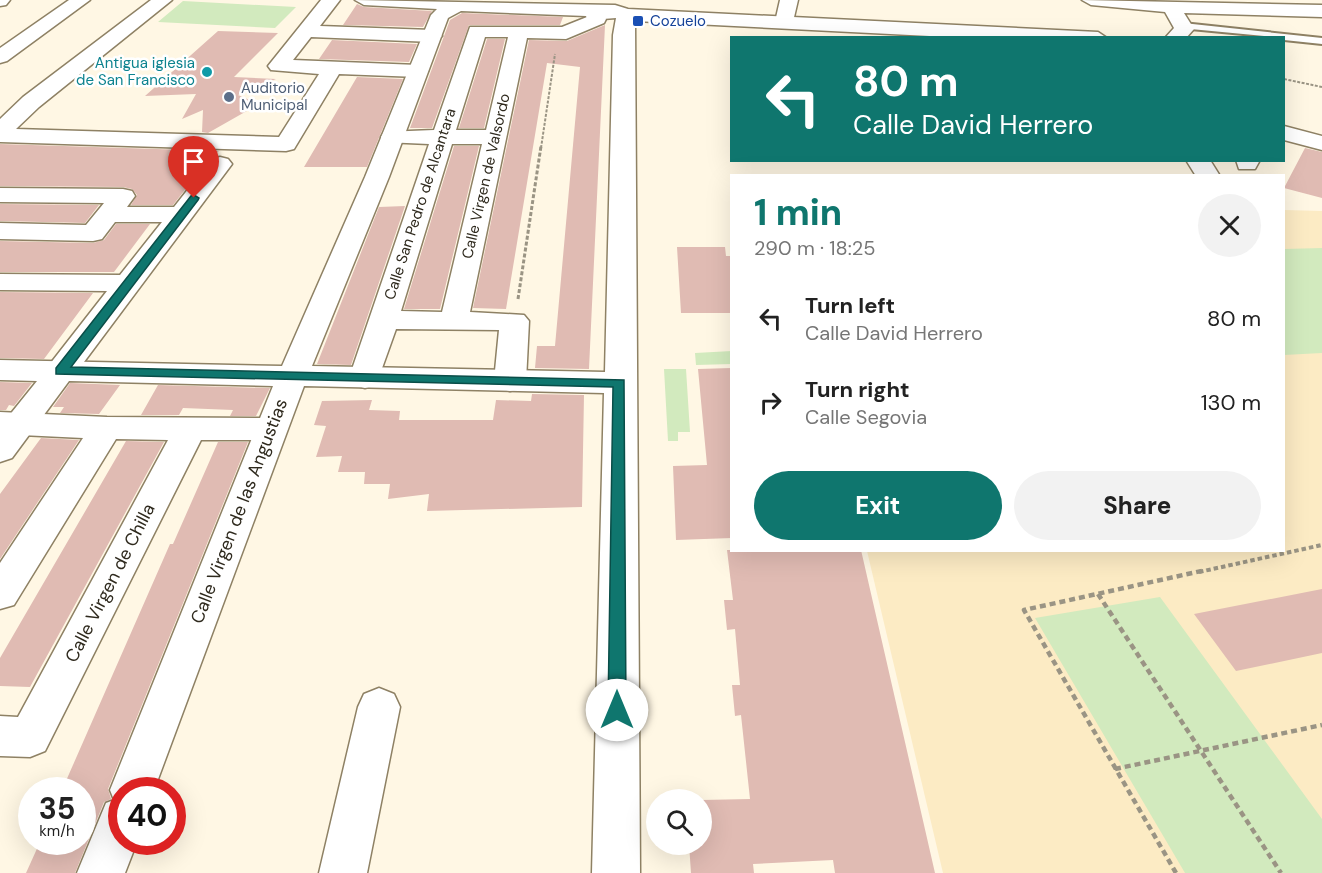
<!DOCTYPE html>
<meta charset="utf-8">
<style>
:root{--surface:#fff;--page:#f2f2f2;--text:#222;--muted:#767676;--accent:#0f766e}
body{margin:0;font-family:"DM Sans",sans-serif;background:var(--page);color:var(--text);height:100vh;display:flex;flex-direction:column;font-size:22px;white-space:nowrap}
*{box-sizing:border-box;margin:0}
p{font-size:20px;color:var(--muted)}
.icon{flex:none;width:33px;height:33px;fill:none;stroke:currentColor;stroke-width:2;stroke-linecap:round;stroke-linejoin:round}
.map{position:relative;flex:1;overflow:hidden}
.side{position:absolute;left:730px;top:174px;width:555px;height:378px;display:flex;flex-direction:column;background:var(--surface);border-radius:0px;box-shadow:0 6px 24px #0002}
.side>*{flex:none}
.banner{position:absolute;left:730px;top:36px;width:555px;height:126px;border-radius:0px;box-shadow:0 6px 24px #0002;background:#0f766e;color:#fff;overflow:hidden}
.buttons{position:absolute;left:646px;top:789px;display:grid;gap:12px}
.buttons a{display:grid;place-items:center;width:66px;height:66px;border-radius:50%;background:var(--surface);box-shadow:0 6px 24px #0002;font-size:30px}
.speed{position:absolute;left:18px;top:777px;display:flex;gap:12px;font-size:30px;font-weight:700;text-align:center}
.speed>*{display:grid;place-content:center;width:78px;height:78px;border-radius:50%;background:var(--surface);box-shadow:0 6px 24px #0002;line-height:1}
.speed small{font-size:15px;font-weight:400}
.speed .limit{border:9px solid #d22;background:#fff;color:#111}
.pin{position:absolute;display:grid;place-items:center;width:51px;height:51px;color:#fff;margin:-62px -26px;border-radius:50% 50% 50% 0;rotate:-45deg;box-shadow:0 0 6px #0007}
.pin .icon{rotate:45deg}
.me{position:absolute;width:66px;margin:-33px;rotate:0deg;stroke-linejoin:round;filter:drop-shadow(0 0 4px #0008)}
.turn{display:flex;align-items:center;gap:21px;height:126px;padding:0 24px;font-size:27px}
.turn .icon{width:78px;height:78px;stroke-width:2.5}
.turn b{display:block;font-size:42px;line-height:51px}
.round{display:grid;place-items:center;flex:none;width:63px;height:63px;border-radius:32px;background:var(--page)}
.headline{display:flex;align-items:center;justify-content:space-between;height:102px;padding:0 24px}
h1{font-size:36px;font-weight:800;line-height:45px;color:var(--accent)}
.action{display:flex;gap:12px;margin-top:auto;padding:12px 24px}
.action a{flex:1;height:69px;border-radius:36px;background:var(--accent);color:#fff;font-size:24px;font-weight:800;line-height:69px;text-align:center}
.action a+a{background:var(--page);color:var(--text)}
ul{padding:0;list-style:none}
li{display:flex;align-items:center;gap:18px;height:84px;padding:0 24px}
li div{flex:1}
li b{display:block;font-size:22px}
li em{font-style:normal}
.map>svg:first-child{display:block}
</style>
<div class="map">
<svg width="1322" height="873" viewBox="0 0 1322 873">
<rect width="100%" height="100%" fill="#fff7e4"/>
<path fill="#fcebc4" d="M 1284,210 L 1322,211 L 1322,873 L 943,873 L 867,551 L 1284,550 Z"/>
<path fill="#d2eabe" d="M 183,1 L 296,7 L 275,28 L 158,22 Z
M 1322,248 L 1322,353 L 1284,355 L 1284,249 Z
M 732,351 L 732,364 L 696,365 L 695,353 Z
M 664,369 L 686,369 L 690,432 L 678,432 L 678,441 L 668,441 Z
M 1160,597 L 1322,819 L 1322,873 L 1185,873 L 1035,618 Z"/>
<path fill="#e0bbb3" d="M 357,4 L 364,7 L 432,11 L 423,27 L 343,25 Z
M 462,13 L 563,17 L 560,25 L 469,25 L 432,128 L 410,128 L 450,20 Z
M 605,25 L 589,369 L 535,368 L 537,346 L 555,346 L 580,67 L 547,63 L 506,309 L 473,308 L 529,40 L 567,41 Z
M 218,31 L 278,33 L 234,77 L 276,79 L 238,95 L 259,104 L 208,133 L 202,132 L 203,110 L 182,119 L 196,94 L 145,96 Z
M 487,39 L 505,39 L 484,128 L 459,128 Z
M 332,40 L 417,44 L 409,62 L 319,59 Z
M 357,77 L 403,79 L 367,167 L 304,167 Z
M 0,144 L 219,151 L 210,158 L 173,205 L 131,205 L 137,195 L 132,189 L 123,187 L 0,186 Z
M 454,146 L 479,146 L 440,309 L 404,309 Z
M 1305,148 L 1322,152 L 1322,198 L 1284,188 Z
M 0,204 L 99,205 L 85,223 L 0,221 Z
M 405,206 L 351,365 L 317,364 L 379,207 Z
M 116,224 L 150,224 L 114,272 L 0,272 L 0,241 L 93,243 L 104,240 Z
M 677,247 L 725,247 L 726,256 L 732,256 L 732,313 L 681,313 Z
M 0,292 L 93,293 L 44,359 L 0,358 Z
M 732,368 L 732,538 L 676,540 L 673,466 L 707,465 L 698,369 Z
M 0,382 L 32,383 L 14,406 L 9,405 L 6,410 L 0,410 Z
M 70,383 L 120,385 L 99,414 L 60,413 L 64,407 L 53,407 Z
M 158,385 L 270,388 L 256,416 L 230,416 L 233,410 L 183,408 L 179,415 L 141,415 Z
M 532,394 L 584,395 L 582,507 L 427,511 L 429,494 L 388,499 L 390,484 L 364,484 L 365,472 L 338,472 L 342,456 L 316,457 L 326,426 L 314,425 L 322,401 L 372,400 L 369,410 L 400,411 L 399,420 L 493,420 L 496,400 L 531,401 Z
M 41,438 L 79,440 L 0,559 L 0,494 Z
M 126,441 L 164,442 L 30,687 L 0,686 L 0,658 Z
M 218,442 L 248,442 L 108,789 L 111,799 L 104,802 L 75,873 L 26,873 L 40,842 L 82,842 L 82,790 L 62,790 L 170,544 L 173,544 Z
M 727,550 L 861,550 L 935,873 L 835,873 L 833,860 L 753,864 L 754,873 L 691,873 L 689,844 L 702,844 L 702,800 L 750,799 L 741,715 L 735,716 L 732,685 L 740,685 L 735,629 L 727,630 L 724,600 L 733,600 Z
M 1322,589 L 1322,653 L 1236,671 L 1194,614 Z"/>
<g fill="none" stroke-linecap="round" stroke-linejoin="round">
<g stroke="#8e8164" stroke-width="4">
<path id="lane" d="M 1183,23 L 1322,38 L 1322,44 L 1284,40 L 1284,38 L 1180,28 L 1180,24 Z"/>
</g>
<g stroke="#8e8164" stroke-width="3">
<path id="street" d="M 69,0 L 90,0 L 7,61 L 0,63 L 0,48 Z
M 151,0 L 172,0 L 39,107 L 16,129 L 279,137 L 319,74 L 271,70 L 268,66 L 321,0 L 340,0 L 320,26 L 432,30 L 442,36 L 432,42 L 311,37 L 293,60 L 418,65 L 425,67 L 428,71 L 425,75 L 418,77 L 339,74 L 294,149 L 286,151 L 0,142 L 0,119 L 23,97 Z
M 780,0 L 798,0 L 792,26 L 785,28 L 775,22 Z
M 597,13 L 604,15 L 606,19 L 604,23 L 566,39 L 527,38 L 470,312 L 524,315 L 529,321 L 526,381 L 521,388 L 510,391 L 499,388 L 494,381 L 499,330 L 396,329 L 376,385 L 365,388 L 354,385 L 349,378 L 429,144 L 384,142 L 381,137 L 384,132 L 434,130 L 470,27 L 562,27 ZM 485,37 L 508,37 L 486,130 L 456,130 ZM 452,144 L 482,144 L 442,312 L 401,311 Z
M 1284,126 L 1322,136 L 1322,150 L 1284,140 Z
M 220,157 L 228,159 L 232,164 L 72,378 L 61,381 L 50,378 L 46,371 L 50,364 L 107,291 L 0,290 L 0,274 L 120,275 L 162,222 L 115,222 L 102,239 L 93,241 L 0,239 L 0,223 L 86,225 L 104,203 L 0,202 L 0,188 L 123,189 L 132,191 L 135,196 L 127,207 L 174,207 L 212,159 Z
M 1186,160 L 1210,160 L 1220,176 L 1196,176 Z
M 1236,160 L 1260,160 L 1255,169 L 1239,169 Z
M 0,412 L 107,417 L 270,418 L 282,421 L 286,429 L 282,437 L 270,440 L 201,440 L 45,751 L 30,757 L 0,756 L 0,716 L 18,717 L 168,440 L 116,439 L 14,605 L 0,609 L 0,563 L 83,438 L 0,434 Z
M 379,688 L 394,694 L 400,707 L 367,873 L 319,873 L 358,707 L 364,694 Z"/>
</g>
<g stroke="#8e8164" stroke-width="3">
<path id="secondary" d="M 0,0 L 10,0 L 6,5 L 0,6 Z
M 355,0 L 615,5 L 628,9 L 1098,32 L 1107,38 L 969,38 L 635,21 L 640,873 L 592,873 L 604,393 L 304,386 L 154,790 L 122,790 L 122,842 L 137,842 L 125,873 L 77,873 L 106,803 L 114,800 L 110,790 L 273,386 L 69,381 L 12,458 L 0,462 L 0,427 L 37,381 L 0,380 L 0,360 L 282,366 L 365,177 L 431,15 L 437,9 L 364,5 ZM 461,11 L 586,16 L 588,21 L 595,23 L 603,19 L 616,18 L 613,35 L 605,372 L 312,366 L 389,177 L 448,18 Z
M 1082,0 L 1322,5 L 1322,17 L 1184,13 L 1194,29 L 1186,38 L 1165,38 L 1174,28 L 1165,12 L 1091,5 Z"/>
</g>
<path stroke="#9a9484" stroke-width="2" stroke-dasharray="3 1.5" stroke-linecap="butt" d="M 1284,79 L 1322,87
M 541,148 L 555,54"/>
<path stroke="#9a9484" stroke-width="3" stroke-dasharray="4 2" stroke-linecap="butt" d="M 518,299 L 541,146"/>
<path stroke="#9a9484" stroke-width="4" stroke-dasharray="4.5 3" stroke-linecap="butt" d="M 1199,572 L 1322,545"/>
<path stroke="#9a9484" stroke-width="4.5" stroke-dasharray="6 4" stroke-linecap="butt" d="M 1098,594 L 1281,873
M 1115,769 L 1322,725
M 1176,873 L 1024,610 L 1206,570"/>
<use href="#lane" fill="#fff" fill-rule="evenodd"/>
<use href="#street" fill="#fff" fill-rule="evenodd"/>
<use href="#secondary" fill="#fff" fill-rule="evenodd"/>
</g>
<path fill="#0f766e" stroke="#0a4d48" stroke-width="1.5" d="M 194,195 L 199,198 L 198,200 L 71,367 L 624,380 L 626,710 L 623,715 L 617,718 L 611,715 L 608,710 L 613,387 L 56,374 L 56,368 L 191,196 Z"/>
<rect fill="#1a4fb4" stroke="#fff" stroke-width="2" x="632" y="15" width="12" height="12" rx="3"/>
<circle fill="#0f9aa8" stroke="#fff" stroke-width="2" cx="207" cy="72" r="6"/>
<circle fill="#5c6f8a" stroke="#fff" stroke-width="2" cx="229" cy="97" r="6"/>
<g text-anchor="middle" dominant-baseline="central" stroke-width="5" stroke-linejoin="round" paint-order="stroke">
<g font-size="15" fill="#164399" stroke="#fff" text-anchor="start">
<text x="650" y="21">Cozuelo</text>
</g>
<g font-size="15" fill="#0d838f" stroke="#fff" text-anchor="end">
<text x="195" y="63">Antigua iglesia<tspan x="195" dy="17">de San Francisco</tspan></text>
</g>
<g font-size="15" fill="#4e5e75" stroke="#fff" text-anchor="start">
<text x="241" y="88">Auditorio<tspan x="241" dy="17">Municipal</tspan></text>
</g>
<g font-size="15" fill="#2f2a1e" stroke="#fff">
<text transform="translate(486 176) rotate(-77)">Calle Virgen de Valsordo</text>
<text transform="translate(420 204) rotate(-72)">Calle San Pedro de Alcantara</text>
</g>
<g font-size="18" fill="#2f2a1e" stroke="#fff">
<text transform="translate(239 511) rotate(-69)">Calle Virgen de las Angustias</text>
<text transform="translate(110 583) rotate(-63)">Calle Virgen de Chilla</text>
</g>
</g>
</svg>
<div class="buttons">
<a><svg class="icon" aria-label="search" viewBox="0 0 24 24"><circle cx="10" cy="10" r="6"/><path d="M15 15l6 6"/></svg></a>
</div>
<div class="speed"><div>35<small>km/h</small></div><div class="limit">40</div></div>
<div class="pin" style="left:194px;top:198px;background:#d93025"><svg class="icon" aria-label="arrive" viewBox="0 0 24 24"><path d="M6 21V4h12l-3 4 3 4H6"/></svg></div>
<svg class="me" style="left:617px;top:710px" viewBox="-20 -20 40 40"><circle r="19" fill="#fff"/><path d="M0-13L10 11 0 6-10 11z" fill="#0f766e"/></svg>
<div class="banner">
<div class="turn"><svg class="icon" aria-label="left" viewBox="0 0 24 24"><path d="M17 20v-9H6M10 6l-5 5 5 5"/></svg><div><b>80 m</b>Calle David Herrero</div></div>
</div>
<section class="side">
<div class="headline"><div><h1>1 min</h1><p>290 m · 18:25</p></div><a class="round"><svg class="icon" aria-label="close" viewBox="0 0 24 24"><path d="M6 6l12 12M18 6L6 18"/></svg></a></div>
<ul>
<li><svg class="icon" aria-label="left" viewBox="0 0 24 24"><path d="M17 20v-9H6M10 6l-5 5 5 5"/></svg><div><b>Turn left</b><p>Calle David Herrero</p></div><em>80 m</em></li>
<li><svg class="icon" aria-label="right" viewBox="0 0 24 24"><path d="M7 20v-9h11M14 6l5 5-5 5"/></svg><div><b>Turn right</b><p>Calle Segovia</p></div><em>130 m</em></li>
</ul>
<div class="action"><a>Exit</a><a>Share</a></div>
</section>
</div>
